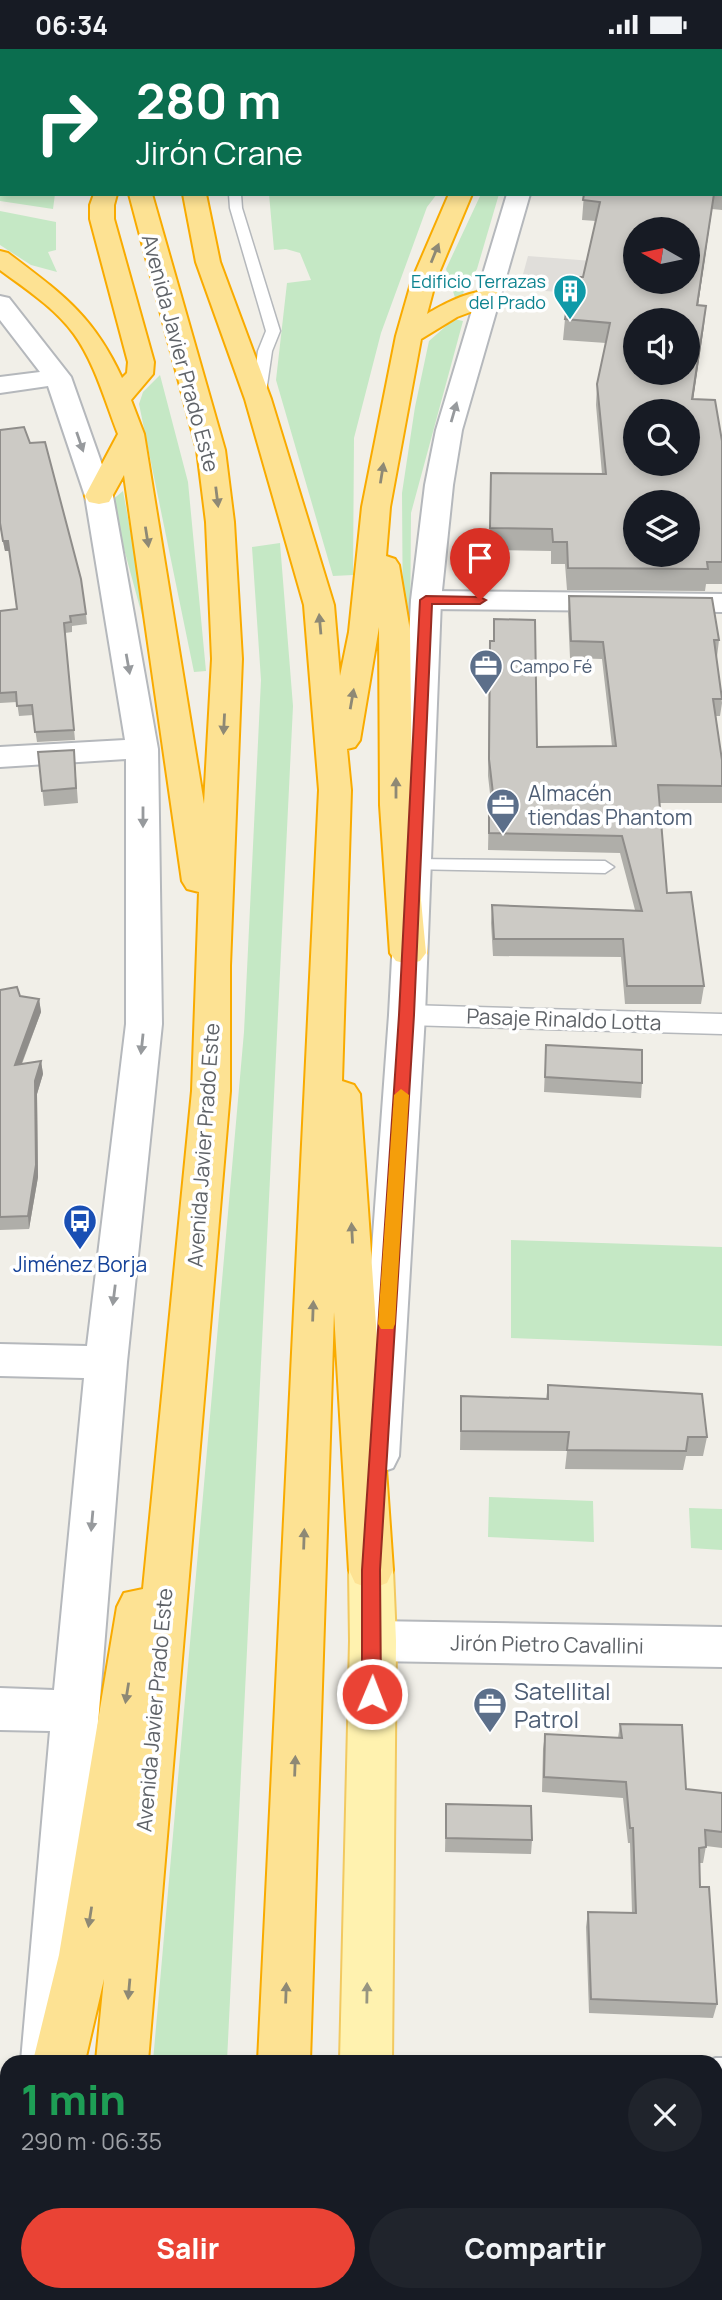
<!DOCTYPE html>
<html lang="es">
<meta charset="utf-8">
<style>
:root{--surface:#171b24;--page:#20242c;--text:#f1f3f6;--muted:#9ea1a6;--accent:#ea4335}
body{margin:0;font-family:Manrope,sans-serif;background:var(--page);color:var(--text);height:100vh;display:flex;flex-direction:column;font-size:26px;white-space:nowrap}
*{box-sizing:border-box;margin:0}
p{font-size:23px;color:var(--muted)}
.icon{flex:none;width:38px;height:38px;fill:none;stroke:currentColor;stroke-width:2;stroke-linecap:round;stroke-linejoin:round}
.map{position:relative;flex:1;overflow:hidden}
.drawer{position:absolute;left:0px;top:2006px;width:723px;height:247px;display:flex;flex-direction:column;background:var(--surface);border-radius:21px 21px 0 0;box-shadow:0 4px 10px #0003}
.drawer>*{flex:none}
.hud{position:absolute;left:0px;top:0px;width:723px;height:147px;box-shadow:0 4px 10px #0003;background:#0b6e4f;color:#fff;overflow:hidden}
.needle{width:46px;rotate:279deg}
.tools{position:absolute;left:623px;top:168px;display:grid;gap:14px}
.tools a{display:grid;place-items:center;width:77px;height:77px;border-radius:50%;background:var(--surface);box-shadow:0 4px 10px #0003;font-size:35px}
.pin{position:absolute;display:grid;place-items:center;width:60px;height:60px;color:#fff;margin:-72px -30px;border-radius:50% 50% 50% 0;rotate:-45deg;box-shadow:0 0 7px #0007}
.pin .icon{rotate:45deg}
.me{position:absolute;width:77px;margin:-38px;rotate:1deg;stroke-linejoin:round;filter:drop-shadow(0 0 5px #0008)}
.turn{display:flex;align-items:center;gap:24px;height:147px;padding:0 21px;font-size:32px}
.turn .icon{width:91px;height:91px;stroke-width:2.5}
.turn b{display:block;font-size:49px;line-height:60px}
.round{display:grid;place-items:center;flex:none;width:74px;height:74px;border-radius:37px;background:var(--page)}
.headline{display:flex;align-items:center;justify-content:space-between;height:119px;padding:0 21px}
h1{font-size:42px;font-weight:800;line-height:52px;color:#1e9e55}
.cta{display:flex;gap:14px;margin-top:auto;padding:14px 21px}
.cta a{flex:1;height:80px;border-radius:42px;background:var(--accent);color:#fff;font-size:28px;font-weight:800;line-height:80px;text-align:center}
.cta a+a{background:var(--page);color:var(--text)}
.status{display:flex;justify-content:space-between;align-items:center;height:49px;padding:0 35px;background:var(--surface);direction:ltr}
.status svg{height:19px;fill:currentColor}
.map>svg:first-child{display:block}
</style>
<div class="status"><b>06:34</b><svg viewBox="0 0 49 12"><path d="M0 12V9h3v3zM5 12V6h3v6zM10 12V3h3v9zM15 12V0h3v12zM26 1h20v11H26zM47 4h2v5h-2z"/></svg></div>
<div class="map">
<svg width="722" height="2251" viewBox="0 0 722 2251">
<rect width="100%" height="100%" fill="#f1efe8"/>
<path fill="#e0deda" d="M 528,207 L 618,214 L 611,247 L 519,240 Z"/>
<path fill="#c5e8c5" d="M 258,0 L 554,0 L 258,2 Z
M 0,106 L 2,145 L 55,145 L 53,160 L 0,152 Z
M 269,145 L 437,145 L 427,158 L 381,284 L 354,389 L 353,526 L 333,527 L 276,331 L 287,234 L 311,231 L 300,204 L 286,200 L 274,201 Z
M 481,145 L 499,145 L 477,220 L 457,255 L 446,220 Z
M 0,162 L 56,173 L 56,201 L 48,203 L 57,223 L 31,216 L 0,196 Z
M 454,270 L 463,272 L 411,464 L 410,591 L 403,590 L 402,444 L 415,358 L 429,292 Z
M 160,326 L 188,433 L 206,622 L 194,623 L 139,355 L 143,343 Z
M 123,442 L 155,614 L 111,452 Z
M 280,494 L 293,657 L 227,2012 L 153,2012 L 244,983 L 261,631 L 252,498 Z
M 511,1191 L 722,1198 L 722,1297 L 511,1289 Z
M 489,1448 L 593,1452 L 594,1493 L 488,1488 Z
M 689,1459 L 722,1460 L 722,1501 L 691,1499 Z
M 132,2245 L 217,2245 L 216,2251 L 132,2251 Z"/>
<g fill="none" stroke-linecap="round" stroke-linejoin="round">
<g stroke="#b5b8bc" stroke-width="3">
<path id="service" d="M 229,145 L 241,145 L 242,159 L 280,282 L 272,302 L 265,350 L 258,354 L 251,350 L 258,302 L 266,282 L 230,159 Z
M 413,810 L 605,812 L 614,818 L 605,824 L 407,820 L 404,816 L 407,812 Z"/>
</g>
<g stroke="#b5b8bc" stroke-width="3">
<path id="pedestrian" d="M 407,956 L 722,965 L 722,985 L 407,976 L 397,973 L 392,966 L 397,959 Z"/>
</g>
<g stroke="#b5b8bc" stroke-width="4">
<path id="minor" d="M 0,247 L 9,249 L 71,328 L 113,447 L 158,700 L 162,975 L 127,1313 L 77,1936 L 73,2012 L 21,2012 L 50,1682 L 0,1681 L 0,1639 L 54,1641 L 84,1329 L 0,1327 L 0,1295 L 87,1297 L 126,975 L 126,710 L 0,718 L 0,698 L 125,691 L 85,447 L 48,337 L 0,344 L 0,328 L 40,323 L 0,271 Z
M 426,542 L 722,545 L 722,563 L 426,560 L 416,557 L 411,551 L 416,545 Z
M 373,1572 L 722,1578 L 722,1618 L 373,1612 L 357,1606 L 350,1592 L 357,1578 Z
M 716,2009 L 722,2009 L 722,2061 L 716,2061 L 716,2012 L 707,2012 Z
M 0,2048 L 7,2048 L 7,2102 L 0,2102 Z"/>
</g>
<g stroke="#b5b8bc" stroke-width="4">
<path id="tertiary" d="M 507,145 L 530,145 L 462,381 L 453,436 L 441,551 L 425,966 L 399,1407 L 393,1419 L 378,1424 L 363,1419 L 357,1407 L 389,966 L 411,551 L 425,436 L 436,381 Z"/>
</g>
<g stroke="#f2c960" stroke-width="4">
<path id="primary" d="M 371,1502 L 387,1508 L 393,1521 L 396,1592 L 392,2012 L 340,2012 L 350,1592 L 349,1521 L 355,1508 Z
M 7,2222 L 7,2245 L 48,2245 L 48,2251 L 0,2251 L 0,2225 Z
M 337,2245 L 393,2245 L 393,2251 L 337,2251 Z"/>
</g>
<g stroke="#f9ab00" stroke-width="4">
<path id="motorway" d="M 164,0 L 184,0 L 184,2 L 164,2 Z
M 218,0 L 238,0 L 217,2 Z
M 554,0 L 574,0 L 575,2 L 554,2 Z
M 627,0 L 649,0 L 626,2 Z
M 2,89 L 2,103 L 0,104 L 0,90 Z
M 94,145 L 117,145 L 114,156 L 114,170 L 154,313 L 153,325 L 131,351 L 144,385 L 204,755 L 212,610 L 206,473 L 197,401 L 129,145 L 152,145 L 225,401 L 234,473 L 242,610 L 230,917 L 230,1042 L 148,2012 L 96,2012 L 104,1930 L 85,2012 L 33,2012 L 59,1906 L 117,1558 L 124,1544 L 143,1540 L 192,1042 L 199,843 L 187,840 L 182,832 L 124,426 L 109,453 L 99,455 L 89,453 L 85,447 L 118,385 C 105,352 95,314 74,285 C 55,259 26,240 0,221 L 0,202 L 8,204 C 62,245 93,266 122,329 L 127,324 L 128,313 L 90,170 L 90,156 Z
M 183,145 L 206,145 L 220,213 L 271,350 L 334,556 L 340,627 L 349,583 L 362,458 L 396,287 L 412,231 L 449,145 L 472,145 L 436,231 L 427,265 C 445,254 476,238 497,243 L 500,248 L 497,253 L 457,268 L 421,290 L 390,458 L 386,507 L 395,510 L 399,516 L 410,582 L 412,756 L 426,904 L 420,912 L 408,915 L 396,912 L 390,904 L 380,756 L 379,578 L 360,691 L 355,698 L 347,700 L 351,741 L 342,1032 L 354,1036 L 360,1045 L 393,1521 L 387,1534 L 371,1540 L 355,1534 L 349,1521 L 334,1263 L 310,2012 L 258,2012 L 319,741 L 304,556 L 245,350 L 196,213 Z
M 72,2245 L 128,2245 L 127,2251 L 71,2251 Z
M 247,2245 L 303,2245 L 302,2251 L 246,2251 Z"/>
</g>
<use href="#service" fill="#fff" fill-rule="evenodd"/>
<use href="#pedestrian" fill="#fff" fill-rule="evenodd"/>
<use href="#minor" fill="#fff" fill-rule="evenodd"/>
<use href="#tertiary" fill="#fff" fill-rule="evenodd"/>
<use href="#primary" fill="#fff2af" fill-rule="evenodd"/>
<use href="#motorway" fill="#fde293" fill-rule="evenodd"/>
</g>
<path fill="#afaea9" d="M 722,23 L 722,161 L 712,160 L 698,256 L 706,257 L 693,350 L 722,392 L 722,535 L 706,535 L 705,542 L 567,541 L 565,515 L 551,515 L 551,502 L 489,501 L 491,424 L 602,425 L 596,356 L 597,335 L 606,294 L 563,291 L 565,270 L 583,228 L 596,172 L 582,171 L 584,145 L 721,145 L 721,24 Z
M 0,381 L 86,565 L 87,575 L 72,577 L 72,583 L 65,584 L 75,691 L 37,693 L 33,666 L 19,667 L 17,653 L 0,654 L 0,562 L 17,561 L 9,502 L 5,502 L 0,478 Z
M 569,547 L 719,591 L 717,608 L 716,608 L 722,654 L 720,667 L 716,667 L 722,711 L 722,754 L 660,754 L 667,844 L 704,937 L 701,955 L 625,955 L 621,908 L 493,907 L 491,874 L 492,856 L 635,861 L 620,804 L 488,801 L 489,753 L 491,753 L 488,727 L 489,609 L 490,592 L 493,592 L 494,570 L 537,698 L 612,697 L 602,610 L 570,609 L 568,564 Z
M 74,701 L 78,754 L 44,757 L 38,703 Z
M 0,941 L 20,947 L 39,950 L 41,963 L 22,1015 L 41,1012 L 43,1025 L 37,1045 L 38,1128 L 29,1180 L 0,1181 Z
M 546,996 L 642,1034 L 641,1049 L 544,1043 Z
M 548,1336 L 707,1388 L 703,1407 L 686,1407 L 683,1421 L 565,1420 L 567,1402 L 460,1401 L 461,1347 L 546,1350 Z
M 620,1675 L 686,1740 L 722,1744 L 722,1799 L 706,1797 L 703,1814 L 699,1814 L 700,1838 L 717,1955 L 713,1969 L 589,1964 L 586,1878 L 588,1863 L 632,1864 L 630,1794 L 628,1794 L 623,1749 L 542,1743 L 543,1700 L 545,1685 L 618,1689 Z
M 446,1755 L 532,1791 L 531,1805 L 445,1803 Z"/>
<path fill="#8f8d8a" d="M 714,145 L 712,160 L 695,277 L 697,256 Z
M 706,257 L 704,277 L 690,372 L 692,350 Z
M 3,492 L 8,492 L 9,502 L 5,502 Z
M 39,950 L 41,963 L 16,1029 L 15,1016 Z
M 41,1012 L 43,1025 L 37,1045 L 38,1128 L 29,1180 L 28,1167 L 35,1032 Z"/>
<path fill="#cccac5" stroke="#8f8d8a" stroke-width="2" fill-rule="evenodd" d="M 722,23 L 722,98 L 721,98 L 721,24 Z
M 721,113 L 722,114 L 722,141 L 721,141 Z
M 584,145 L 714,145 L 697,256 L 706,257 L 692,350 L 715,351 L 722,392 L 722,513 L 707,513 L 708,520 L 568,519 L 567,493 L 553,493 L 552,480 L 490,479 L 491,424 L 606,425 L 597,335 L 610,274 L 565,270 L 572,228 L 583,228 L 600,153 L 583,151 ZM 635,180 L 688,180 L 688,233 L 635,233 ZM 635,271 L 688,271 L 688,324 L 635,324 ZM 635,362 L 688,362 L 688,415 L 635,415 ZM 635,453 L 688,453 L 688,506 L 635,506 Z
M 24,378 L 30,394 L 45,393 L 81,530 L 86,565 L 70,567 L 71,573 L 64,574 L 74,681 L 35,683 L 32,656 L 17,657 L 16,643 L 0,644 L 0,562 L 17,560 L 8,492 L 3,492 L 0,474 L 0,381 Z
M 569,547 L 712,549 L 719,591 L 714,591 L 722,650 L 713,650 L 722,711 L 722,737 L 658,736 L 667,844 L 691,843 L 704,937 L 627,937 L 623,890 L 494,890 L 492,856 L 642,862 L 622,787 L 489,784 L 489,753 L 494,753 L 489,710 L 490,592 L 494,592 L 494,570 L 535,571 L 537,698 L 616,697 L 603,593 L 571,592 Z
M 74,701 L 76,739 L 42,742 L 38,703 Z
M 17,938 L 20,947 L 39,950 L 15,1016 L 41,1012 L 35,1032 L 36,1116 L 28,1167 L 0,1168 L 0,941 Z
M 546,996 L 642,1001 L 642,1034 L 545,1028 Z
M 548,1336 L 702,1345 L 707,1388 L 688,1388 L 686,1402 L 567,1401 L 569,1383 L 461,1382 L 461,1347 L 548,1350 Z
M 620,1675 L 682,1676 L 686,1740 L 722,1744 L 722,1783 L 705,1781 L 706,1798 L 699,1799 L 700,1838 L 709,1838 L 717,1955 L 591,1950 L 588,1863 L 636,1864 L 633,1779 L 630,1779 L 626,1733 L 544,1728 L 545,1685 L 622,1689 Z
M 446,1755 L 531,1757 L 532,1791 L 446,1789 Z
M 495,2245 L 547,2245 L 548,2251 L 496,2251 Z"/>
<defs><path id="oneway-solid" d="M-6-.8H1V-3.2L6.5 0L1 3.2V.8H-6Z" transform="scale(1.75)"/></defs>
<g fill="#8e8975">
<use href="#oneway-solid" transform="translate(435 204) rotate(-68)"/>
<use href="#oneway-solid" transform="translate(382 424) rotate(-81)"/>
<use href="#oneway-solid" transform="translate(217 448) rotate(83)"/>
<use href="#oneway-solid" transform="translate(147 488) rotate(81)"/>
<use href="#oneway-solid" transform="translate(320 575) rotate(-95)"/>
<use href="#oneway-solid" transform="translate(352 650) rotate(-80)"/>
<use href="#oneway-solid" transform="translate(224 675) rotate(93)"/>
<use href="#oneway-solid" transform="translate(396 739) rotate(-90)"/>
<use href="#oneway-solid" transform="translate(352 1184) rotate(-93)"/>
<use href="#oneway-solid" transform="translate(313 1262) rotate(-88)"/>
<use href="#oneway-solid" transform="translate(304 1490) rotate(-88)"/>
<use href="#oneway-solid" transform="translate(127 1644) rotate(99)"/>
<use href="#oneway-solid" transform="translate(295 1717) rotate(-88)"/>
<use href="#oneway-solid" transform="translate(90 1868) rotate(99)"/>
<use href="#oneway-solid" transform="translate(129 1940) rotate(95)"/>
<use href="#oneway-solid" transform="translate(286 1944) rotate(-88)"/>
</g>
<g fill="#979a9d">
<use href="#oneway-solid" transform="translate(454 363) rotate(-74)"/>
<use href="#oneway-solid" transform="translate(80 393) rotate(71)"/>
<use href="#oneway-solid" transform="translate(128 615) rotate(80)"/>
<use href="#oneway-solid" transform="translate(143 768) rotate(90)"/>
<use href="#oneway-solid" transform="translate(142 995) rotate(96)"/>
<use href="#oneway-solid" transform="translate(114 1246) rotate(97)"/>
<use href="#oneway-solid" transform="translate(92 1472) rotate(95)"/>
</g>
<use fill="#979581" href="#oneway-solid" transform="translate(367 1944) rotate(-89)"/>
<path fill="#ea4335" stroke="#982c22" stroke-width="2" d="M 426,547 L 480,548 L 486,551 L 480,555 L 432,555 L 414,966 L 380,1521 L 381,1645 L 379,1651 L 372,1653 L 365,1651 L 362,1645 L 362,1521 L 399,966 L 420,551 Z"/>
<path fill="#f59e0b" d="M 401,1040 L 409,1046 L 395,1275 L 393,1280 L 381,1280 L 378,1275 L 394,1046 Z"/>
<defs>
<g id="building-pin" transform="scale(1.75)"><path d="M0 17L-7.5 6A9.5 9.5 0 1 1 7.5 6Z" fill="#0f9aa8" stroke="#fff"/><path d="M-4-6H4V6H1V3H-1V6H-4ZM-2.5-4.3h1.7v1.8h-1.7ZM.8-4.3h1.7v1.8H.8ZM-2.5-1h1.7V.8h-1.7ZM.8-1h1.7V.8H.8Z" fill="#fff"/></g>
<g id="office-pin" transform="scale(1.75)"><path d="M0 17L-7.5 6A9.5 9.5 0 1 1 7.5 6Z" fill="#5c6f8a" stroke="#fff"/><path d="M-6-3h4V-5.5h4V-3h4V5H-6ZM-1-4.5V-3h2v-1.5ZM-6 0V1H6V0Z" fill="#fff"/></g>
<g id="bus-pin" transform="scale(1.75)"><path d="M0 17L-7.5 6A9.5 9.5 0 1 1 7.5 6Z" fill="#1a4fb4" stroke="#fff"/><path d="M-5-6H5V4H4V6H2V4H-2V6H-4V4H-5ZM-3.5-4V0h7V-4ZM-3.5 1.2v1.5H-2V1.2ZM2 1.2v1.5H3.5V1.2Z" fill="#fff"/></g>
</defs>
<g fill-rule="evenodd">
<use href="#building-pin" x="570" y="242"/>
<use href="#office-pin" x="486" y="617"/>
<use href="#office-pin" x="503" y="756"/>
<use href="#bus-pin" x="80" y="1172"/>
<use href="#office-pin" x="490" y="1655"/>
</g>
<g text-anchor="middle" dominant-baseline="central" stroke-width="7" stroke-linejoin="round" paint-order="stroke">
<g font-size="18" fill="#0d838f" stroke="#fff" text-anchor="end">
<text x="546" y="232">Edificio Terrazas<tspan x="546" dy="21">del Prado</tspan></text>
</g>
<g font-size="18" fill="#4e5e75" stroke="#fff" text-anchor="start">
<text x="510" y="617">Campo Fé</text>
</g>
<g font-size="21" fill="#5f6368" stroke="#fff">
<text transform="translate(181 304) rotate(75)">Avenida Javier Prado Este</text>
<text transform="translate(564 970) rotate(2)">Pasaje Rinaldo Lotta</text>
<text transform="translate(203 1096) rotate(-86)">Avenida Javier Prado Este</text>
<text transform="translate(547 1595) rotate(1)">Jirón Pietro Cavallini</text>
<text transform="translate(154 1661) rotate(-85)">Avenida Javier Prado Este</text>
</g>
<g font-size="21" fill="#4e5e75" stroke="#fff" text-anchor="start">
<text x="528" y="744">Almacén<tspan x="528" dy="24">tiendas Phantom</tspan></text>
</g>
<g font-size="21" fill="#164399" stroke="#fff">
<text x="80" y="1215">Jiménez Borja</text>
</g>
<g font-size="24" fill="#4e5e75" stroke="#fff" text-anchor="start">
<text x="514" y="1641">Satellital<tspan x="514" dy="28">Patrol</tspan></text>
</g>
</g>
</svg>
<div class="tools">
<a><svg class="needle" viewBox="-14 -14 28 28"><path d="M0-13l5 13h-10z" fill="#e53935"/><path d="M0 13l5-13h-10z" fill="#9ea1a6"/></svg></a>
<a><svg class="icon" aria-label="sound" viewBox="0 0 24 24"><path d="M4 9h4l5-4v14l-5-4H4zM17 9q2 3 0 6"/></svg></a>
<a><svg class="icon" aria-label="search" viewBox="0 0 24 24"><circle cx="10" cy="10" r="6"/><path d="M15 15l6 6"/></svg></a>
<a><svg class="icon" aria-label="layers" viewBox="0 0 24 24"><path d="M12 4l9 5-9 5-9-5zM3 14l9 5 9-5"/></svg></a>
</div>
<div class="pin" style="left:480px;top:551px;background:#d93025"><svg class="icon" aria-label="arrive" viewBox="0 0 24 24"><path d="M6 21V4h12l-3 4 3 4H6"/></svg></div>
<svg class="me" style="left:372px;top:1645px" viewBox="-20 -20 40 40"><circle r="17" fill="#ea4335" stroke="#fff" stroke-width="3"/><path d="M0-11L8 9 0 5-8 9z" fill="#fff"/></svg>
<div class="hud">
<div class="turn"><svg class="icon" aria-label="right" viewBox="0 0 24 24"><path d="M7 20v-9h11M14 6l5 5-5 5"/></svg><div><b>280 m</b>Jirón Crane</div></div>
</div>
<section class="drawer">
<div class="headline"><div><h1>1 min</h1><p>290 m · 06:35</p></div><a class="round"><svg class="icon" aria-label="close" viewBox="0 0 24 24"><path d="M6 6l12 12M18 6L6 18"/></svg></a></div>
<div class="cta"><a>Salir</a><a>Compartir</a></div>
</section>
</div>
